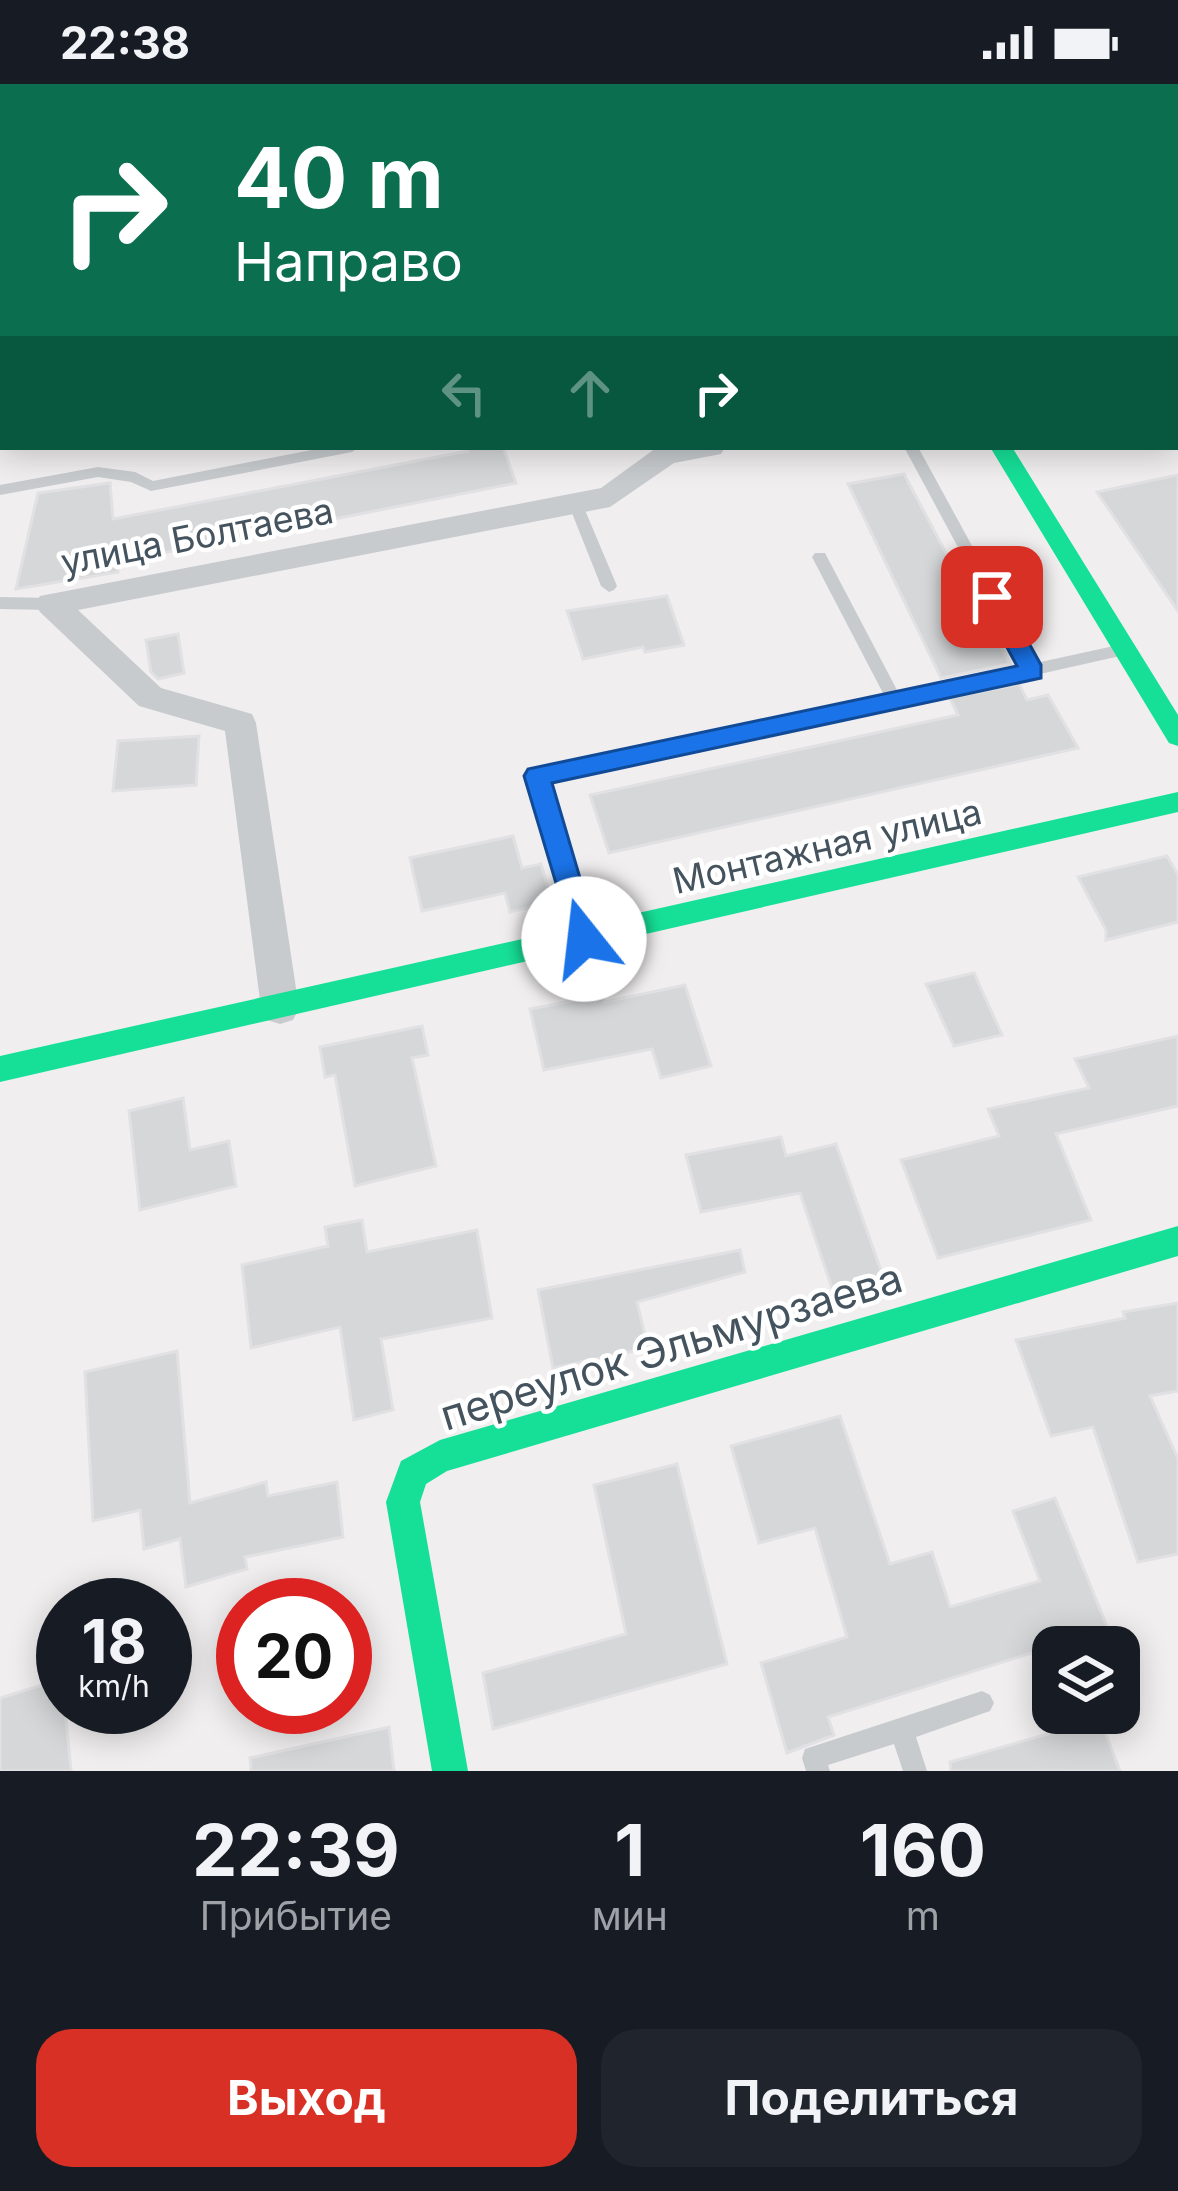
<!DOCTYPE html>
<html lang="ru">
<meta charset="utf-8">
<style>
:root{--surface:#171b24;--page:#20242c;--text:#f1f3f6;--muted:#9ea1a6;--accent:#d93025}
body{margin:0;font-family:Inter,sans-serif;background:var(--page);color:var(--text);height:100vh;display:flex;flex-direction:column;font-size:45px;white-space:nowrap}
*{box-sizing:border-box;margin:0}
p{font-size:39px;color:var(--muted)}
.icon{flex:none;width:66px;height:66px;fill:none;stroke:currentColor;stroke-width:2;stroke-linecap:round;stroke-linejoin:round}
.map{position:relative;height:1687px;overflow:hidden}
.sheet{display:flex;flex-direction:column;background:var(--surface);flex:1}
.sheet>*{flex:none}
.hud{position:absolute;left:0px;top:0px;width:1179px;height:366px;box-shadow:0 6px 30px #0003;background:#0b6e4f;color:#fff;overflow:hidden}
.fabs{position:absolute;left:1032px;top:1542px;display:grid;gap:24px}
.fabs a{display:grid;place-items:center;width:108px;height:108px;border-radius:24px;background:var(--surface);box-shadow:0 6px 30px #0003;font-size:60px}
.speed{position:absolute;left:36px;top:1494px;display:flex;gap:24px;font-size:60px;font-weight:700;text-align:center}
.speed>*{display:grid;place-content:center;width:156px;height:156px;border-radius:50%;background:var(--surface);box-shadow:0 6px 30px #0003;line-height:1}
.speed small{font-size:30px;font-weight:400}
.speed .limit{border:18px solid #d22;background:#fff;color:#111}
.pin{position:absolute;display:grid;place-items:center;width:102px;height:102px;color:#fff;margin:-51px;border-radius:24px;box-shadow:0 6px 18px #0006}
.me{position:absolute;width:132px;margin:-66px;rotate:344deg;stroke-linejoin:round;filter:drop-shadow(0 0 9px #0008)}
.turn{display:flex;align-items:center;gap:42px;height:252px;padding:0 36px;font-size:54px}
.turn .icon{width:156px;height:156px;stroke-width:2.5}
.turn b{display:block;font-size:84px;line-height:102px}
.lanes{display:flex;align-items:center;height:114px;padding:0 36px;background:#0003;justify-content:center;gap:60px;direction:ltr}
.lanes .off{opacity:.35}
.eta{display:flex;justify-content:space-evenly;align-items:center;height:204px;text-align:center}
.eta b{font-size:72px;font-weight:700;line-height:84px}
.cta{display:flex;gap:24px;margin-top:auto;padding:24px 36px}
.cta a{flex:1;height:138px;border-radius:36px;background:var(--accent);color:#fff;font-size:48px;font-weight:700;line-height:138px;text-align:center}
.cta a+a{background:var(--page);color:var(--text)}
.status{display:flex;justify-content:space-between;align-items:center;height:84px;padding:0 60px;background:var(--surface);direction:ltr}
.status svg{height:33px;fill:currentColor}
.map>svg:first-child{display:block}
</style>
<div class="status"><b>22:38</b><svg viewBox="0 0 49 12"><path d="M0 12V9h3v3zM5 12V6h3v6zM10 12V3h3v9zM15 12V0h3v12zM26 1h20v11H26zM47 4h2v5h-2z"/></svg></div>
<div class="map">
<svg width="1178" height="1687" viewBox="0 0 1178 1687">
<rect width="100%" height="100%" fill="#f0eeef"/>
<path fill="#d6d7d9" stroke="#e1e0e2" stroke-width="3" d="M 467,363 L 503,363 L 516,399 L 117,478 L 118,488 L 16,505 L 38,409 L 110,399 L 113,435 L 468,367 Z
M 904,390 L 989,550 L 994,549 L 1010,580 L 941,594 L 848,400 Z
M 1178,391 L 1178,527 L 1097,408 Z
M 667,512 L 684,561 L 645,568 L 643,563 L 583,575 L 567,527 Z
M 178,550 L 184,589 L 158,595 L 151,588 L 146,556 Z
M 1019,600 L 1027,616 L 1048,611 L 1078,664 L 609,769 L 590,711 L 958,631 L 950,614 Z
M 199,652 L 196,701 L 113,707 L 118,657 Z
M 513,752 L 522,784 L 541,780 L 552,818 L 510,828 L 505,809 L 422,827 L 410,774 Z
M 1167,772 L 1178,791 L 1178,838 L 1106,856 L 1106,846 L 1078,793 Z
M 974,889 L 1002,951 L 954,962 L 926,900 Z
M 685,901 L 711,982 L 661,994 L 652,965 L 544,986 L 530,925 L 603,911 L 605,918 Z
M 422,942 L 428,971 L 412,974 L 436,1082 L 355,1102 L 335,991 L 325,993 L 320,963 Z
M 1178,952 L 1178,1022 L 1056,1050 L 1091,1136 L 938,1174 L 901,1076 L 999,1052 L 988,1025 L 1089,1004 L 1075,975 Z
M 183,1014 L 190,1066 L 229,1057 L 236,1102 L 140,1126 L 129,1027 Z
M 781,1053 L 786,1072 L 836,1060 L 884,1195 L 833,1207 L 800,1109 L 701,1128 L 686,1071 Z
M 362,1136 L 367,1168 L 477,1146 L 492,1234 L 381,1255 L 393,1326 L 354,1336 L 340,1243 L 251,1264 L 242,1181 L 328,1162 L 325,1143 Z
M 740,1166 L 745,1188 L 637,1218 L 648,1264 L 553,1284 L 538,1206 Z
M 1178,1219 L 1178,1307 L 1150,1312 L 1178,1375 L 1178,1470 L 1138,1478 L 1093,1343 L 1051,1352 L 1016,1256 L 1125,1234 L 1123,1228 Z
M 177,1267 L 190,1419 L 266,1398 L 268,1412 L 337,1398 L 343,1453 L 245,1473 L 247,1485 L 186,1503 L 180,1455 L 144,1465 L 140,1426 L 93,1437 L 85,1288 Z
M 840,1332 L 890,1480 L 932,1468 L 950,1523 L 1040,1497 L 1013,1427 L 1055,1414 L 1108,1545 L 828,1633 L 834,1651 L 787,1669 L 761,1579 L 847,1553 L 815,1444 L 759,1459 L 731,1362 Z
M 677,1380 L 727,1580 L 493,1645 L 483,1589 L 626,1550 L 594,1401 Z
M 62,1595 L 71,1687 L 0,1687 L 0,1614 Z
M 1100,1635 L 1120,1687 L 951,1687 L 950,1678 Z
M 389,1643 L 394,1687 L 251,1687 L 250,1674 Z"/>
<g fill="none" stroke-linecap="round" stroke-linejoin="round">
<path fill="#c7cbce" fill-rule="evenodd" d="M 914,0 L 926,0 L 928,3 L 916,3 Z
M 1047,0 L 1076,0 L 1072,3 L 1043,3 Z
M 327,363 L 359,363 L 352,368 L 151,407 L 131,398 L 98,393 L 0,411 L 0,401 L 98,383 L 135,388 L 153,397 Z
M 904,363 L 918,363 L 1036,579 L 1123,560 L 1129,562 L 1131,566 L 1129,570 L 1040,590 L 1033,594 L 1028,593 L 547,697 L 592,850 L 589,855 L 583,858 L 577,855 L 529,692 L 531,687 L 884,611 L 812,473 L 815,469 L 825,469 L 898,608 L 1022,582 Z
M 575,414 L 582,419 L 617,502 L 614,506 L 609,508 L 601,502 L 568,419 Z
M 0,513 L 51,514 L 59,520 L 51,526 L 0,525 Z
M 982,1607 L 990,1611 L 994,1619 L 990,1627 L 916,1653 L 927,1687 L 903,1687 L 894,1660 L 828,1681 L 830,1687 L 806,1687 L 802,1674 L 805,1665 Z"/>
<path fill="#c7cbce" fill-rule="evenodd" d="M 28,0 L 52,0 L 27,3 Z
M 0,105 L 3,105 L 0,129 Z
M 725,363 L 721,370 L 674,379 L 610,423 L 78,526 L 161,604 L 252,630 L 256,639 L 299,924 L 293,936 L 280,940 L 267,936 L 261,924 L 225,647 L 139,622 L 40,528 L 35,520 L 40,512 L 601,404 L 656,364 Z"/>
<path fill="#16e098" fill-rule="evenodd" d="M 3,270 L 3,284 L 0,285 L 0,271 Z
M 990,363 L 1012,363 L 1178,631 L 1178,662 L 1169,659 Z
M 1178,708 L 1178,728 L 0,998 L 0,972 Z
M 1178,1142 L 1178,1172 L 447,1387 L 426,1400 L 420,1418 L 468,1687 L 432,1687 L 386,1418 L 401,1377 L 440,1356 Z"/>
</g>
<path fill="#1a73e8" stroke="#114b97" stroke-width="3" d="M 992,504 L 1000,507 L 1041,581 L 1041,594 L 552,699 L 598,855 L 594,863 L 575,863 L 524,692 L 528,685 L 1017,582 L 980,513 Z"/>
<g text-anchor="middle" dominant-baseline="central" stroke-width="9" stroke-linejoin="round" paint-order="stroke">
<g font-size="36" fill="#44535d" stroke="#fff">
<text transform="translate(197 452) rotate(-11)">улица Болтаева</text>
<text transform="translate(827 762) rotate(-13)">Монтажная улица</text>
</g>
<g font-size="42" fill="#44535d" stroke="#fff">
<text transform="translate(671 1262) rotate(-17)">переулок Эльмурзаева</text>
</g>
</g>
</svg>
<div class="fabs">
<a><svg class="icon" aria-label="layers" viewBox="0 0 24 24"><path d="M12 4l9 5-9 5-9-5zM3 14l9 5 9-5"/></svg></a>
</div>
<div class="speed"><div>18<small>km/h</small></div><div class="limit">20</div></div>
<div class="pin" style="left:992px;top:513px;background:#d93025"><svg class="icon" aria-label="arrive" viewBox="0 0 24 24"><path d="M6 21V4h12l-3 4 3 4H6"/></svg></div>
<svg class="me" style="left:584px;top:855px" viewBox="-20 -20 40 40"><circle r="19" fill="#fff"/><path d="M0-13L10 11 0 6-10 11z" fill="#1a73e8"/></svg>
<div class="hud">
<div class="turn"><svg class="icon" aria-label="right" viewBox="0 0 24 24"><path d="M7 20v-9h11M14 6l5 5-5 5"/></svg><div><b>40 m</b>Направо</div></div>
<div class="lanes"><svg class="icon off" aria-label="left" viewBox="0 0 24 24"><path d="M17 20v-9H6M10 6l-5 5 5 5"/></svg><svg class="icon off" aria-label="ahead" viewBox="0 0 24 24"><path d="M12 20V5M6 11l6-6 6 6"/></svg><svg class="icon" aria-label="right" viewBox="0 0 24 24"><path d="M7 20v-9h11M14 6l5 5-5 5"/></svg></div>
</div>
</div>
<section class="sheet">
<div class="eta">
<div><b>22:39</b><p>Прибытие</p></div>
<div><b>1</b><p>мин</p></div>
<div><b>160</b><p>m</p></div>
</div>
<div class="cta"><a>Выход</a><a>Поделиться</a></div>
</section>
